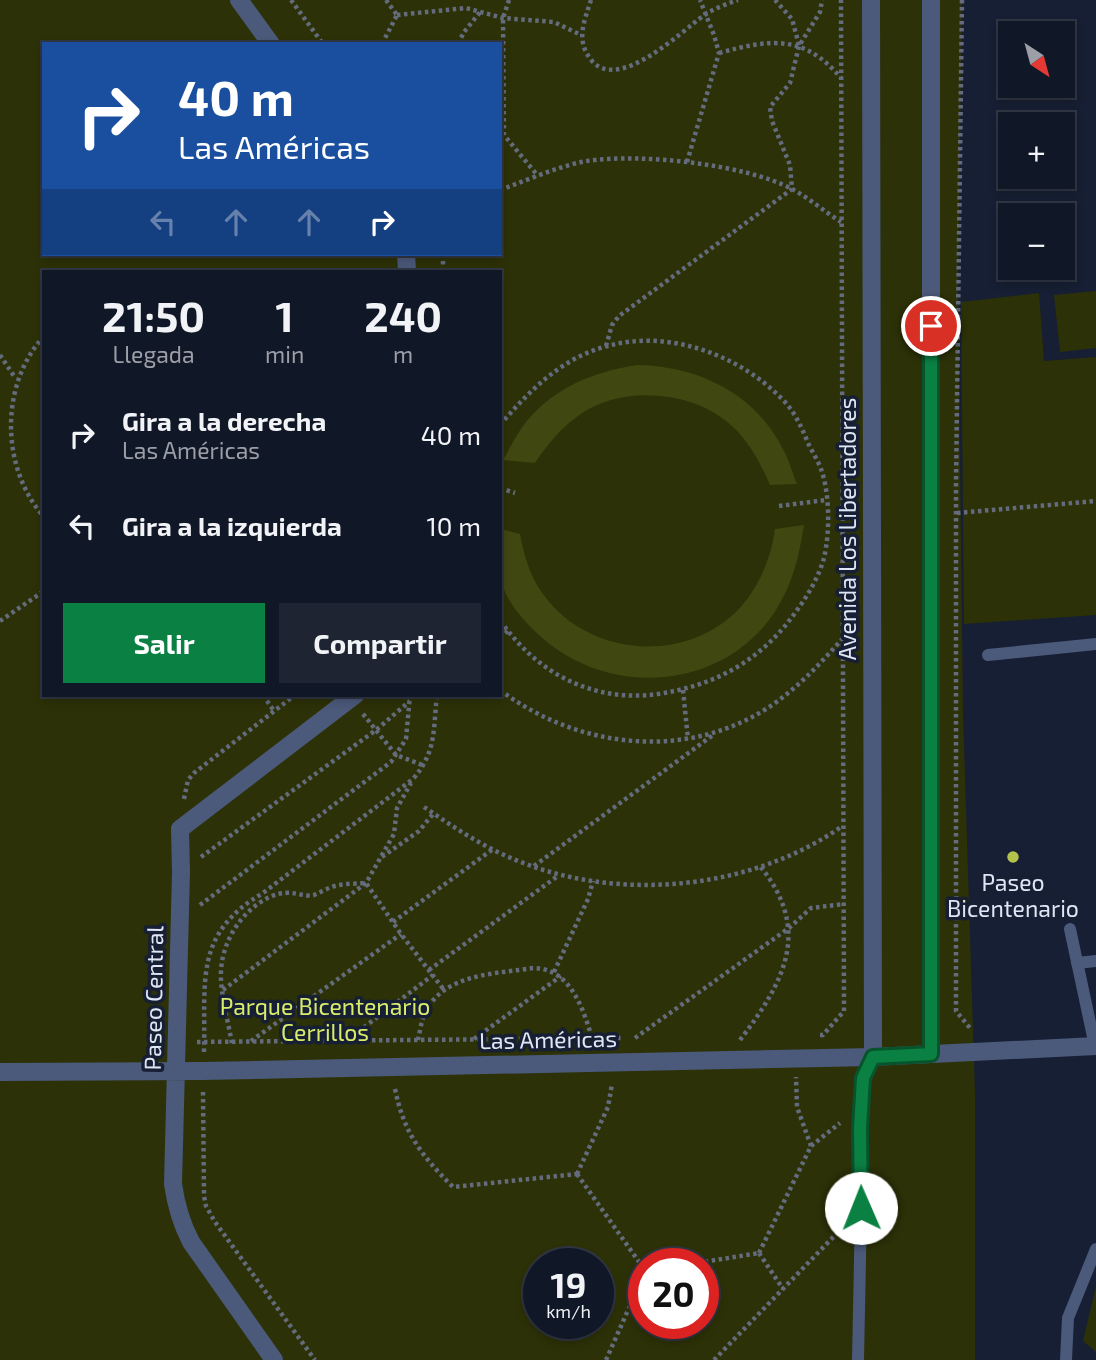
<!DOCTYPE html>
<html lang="es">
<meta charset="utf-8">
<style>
:root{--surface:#101726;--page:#1e2432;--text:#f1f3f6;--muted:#9c9fa7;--line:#303643;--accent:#0b8043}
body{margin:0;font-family:"Exo 2",sans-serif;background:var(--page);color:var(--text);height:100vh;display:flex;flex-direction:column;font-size:26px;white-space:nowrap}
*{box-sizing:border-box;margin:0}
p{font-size:23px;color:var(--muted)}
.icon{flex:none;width:38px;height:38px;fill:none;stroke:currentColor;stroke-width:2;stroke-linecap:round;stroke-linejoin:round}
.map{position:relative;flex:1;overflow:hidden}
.sheet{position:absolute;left:42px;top:270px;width:460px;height:427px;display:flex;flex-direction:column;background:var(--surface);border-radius:0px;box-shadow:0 4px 10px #0003,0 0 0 2px var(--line)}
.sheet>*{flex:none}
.banner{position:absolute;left:42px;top:42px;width:460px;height:214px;border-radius:0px;box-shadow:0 4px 10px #0003,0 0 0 2px var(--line);background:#1a4fa0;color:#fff;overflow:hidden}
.needle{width:46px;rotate:144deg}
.tools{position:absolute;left:998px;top:21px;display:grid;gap:14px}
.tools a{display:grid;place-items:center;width:77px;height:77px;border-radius:0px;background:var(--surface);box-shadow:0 4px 10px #0003,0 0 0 2px var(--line);font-size:35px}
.speed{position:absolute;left:523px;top:1248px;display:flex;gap:14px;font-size:35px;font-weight:700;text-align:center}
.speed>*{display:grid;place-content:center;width:91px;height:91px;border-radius:50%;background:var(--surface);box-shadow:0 4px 10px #0003,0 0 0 2px var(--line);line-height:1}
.speed small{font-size:18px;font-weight:400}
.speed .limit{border:10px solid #d22;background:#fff;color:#111}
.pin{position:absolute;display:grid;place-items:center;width:60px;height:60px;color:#fff;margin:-30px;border:4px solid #fff;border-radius:50%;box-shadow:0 2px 7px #0007}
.me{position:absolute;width:77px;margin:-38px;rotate:359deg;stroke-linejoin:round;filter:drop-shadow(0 0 5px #0008)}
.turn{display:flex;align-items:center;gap:24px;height:147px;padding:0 21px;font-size:32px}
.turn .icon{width:91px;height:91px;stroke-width:2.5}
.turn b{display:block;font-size:49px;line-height:60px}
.lanes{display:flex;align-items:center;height:66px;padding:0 21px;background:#0003;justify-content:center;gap:35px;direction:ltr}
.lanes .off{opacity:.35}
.eta{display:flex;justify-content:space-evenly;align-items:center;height:119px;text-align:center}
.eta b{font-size:42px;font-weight:700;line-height:49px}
.cta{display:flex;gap:14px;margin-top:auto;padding:14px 21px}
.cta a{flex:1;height:80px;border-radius:0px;background:var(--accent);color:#fff;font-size:28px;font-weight:700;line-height:80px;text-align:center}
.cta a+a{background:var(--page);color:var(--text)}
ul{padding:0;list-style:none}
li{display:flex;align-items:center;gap:21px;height:91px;padding:0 21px}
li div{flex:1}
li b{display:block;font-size:26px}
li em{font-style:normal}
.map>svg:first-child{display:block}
</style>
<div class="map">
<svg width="1096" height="1360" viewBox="0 0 1096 1360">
<rect width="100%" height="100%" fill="#161f33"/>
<path fill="#2c3107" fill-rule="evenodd" d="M 0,0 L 962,0 L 958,289 L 963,712 L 975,1094 L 975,1360 L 0,1360 ZM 44,44 L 500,44 L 500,254 L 44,254 ZM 44,271 L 500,271 L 500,695 L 44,695 ZM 539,1264 L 598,1264 L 598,1323 L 539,1323 ZM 644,1264 L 704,1264 L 704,1323 L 644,1323 Z
M 1096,291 L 1096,348 L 1060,352 L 1054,295 Z
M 1039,293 L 1044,361 L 1096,357 L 1096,615 L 964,624 L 961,302 Z
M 1096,1286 L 1096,1352 L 1083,1341 Z"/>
<path fill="#404711" d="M 637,365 C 697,366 754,392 783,449 C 789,460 792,472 797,484 L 770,485 C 761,464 750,443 733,427 C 695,390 621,384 578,416 C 560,429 547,445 535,463 L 503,460 C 510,448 517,433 526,422 C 555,387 593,372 637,365 Z
M 804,525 C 799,556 793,583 776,610 C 724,692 606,699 538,634 C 523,620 504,599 500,577 C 498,562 500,544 501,529 L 520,534 C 524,555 530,577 543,594 C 585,653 674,664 729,618 C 755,597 771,561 775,529 Z"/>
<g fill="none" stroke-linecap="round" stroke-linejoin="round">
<path stroke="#636b7c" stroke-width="4.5" stroke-dasharray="3.5 3.5" stroke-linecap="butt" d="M 291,0 L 323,44
M 386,0 L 397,15
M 509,0 L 503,18 L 504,135 L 538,176
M 591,0 C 584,22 575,41 592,61 C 619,92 681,32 703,16 C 713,9 726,4 738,0
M 775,0 L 792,19 L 799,45
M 962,0 L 956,484 L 956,1011 L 970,1028
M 397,15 L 466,8 L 503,18 L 554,22 L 581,35
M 382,44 L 397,15
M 458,44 L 464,32 L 481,11
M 719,53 C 770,39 804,34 841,78
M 687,162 L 719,53 L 714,35 L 700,0
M 500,190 C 528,180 558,166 587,161 C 640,153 745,164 792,189 C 809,198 825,212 841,222
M 443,254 L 443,271
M 44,336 C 0,384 0,467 44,517
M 606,346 L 612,325 L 619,316 L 792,189 L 790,165 L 772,121 L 770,107 L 790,83 L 799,46 L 820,12 L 822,0
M 0,355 L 14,376
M 500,425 C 529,391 561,359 604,347 C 666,328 739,354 783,400 C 796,413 802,429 809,445 C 813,453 818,461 821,469 C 830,494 830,532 824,558 C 817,583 801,606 785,626 C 751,666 710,686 658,694 C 594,703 537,674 500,620
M 500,488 L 515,493
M 779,506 L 826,500
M 957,513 L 1096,501
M 0,621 L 44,591
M 500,638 L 508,631
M 500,690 C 577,748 683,761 766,709 C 796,690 820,664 844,637
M 683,690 L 688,739
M 263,695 L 274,711
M 363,714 L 396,755 L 425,766
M 184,799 L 188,780 L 194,773 L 295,695
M 424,807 C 452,826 480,845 511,858 C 614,903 749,891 841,827
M 201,857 L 376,730 L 410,701
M 382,857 L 419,831 L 433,814
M 534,866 L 713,735
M 200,905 L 391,762 L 406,739 L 410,695
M 393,922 L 493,849
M 429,970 L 559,875
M 554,972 L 588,899 L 593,881
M 223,990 L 366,883 L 394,834 L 397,808 L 411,783
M 820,1035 L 823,1035 L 844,1011 L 841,0
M 635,1038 L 789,928 L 811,908 L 844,904
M 474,1039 L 561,976
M 347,1040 L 433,975
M 418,1040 C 420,1032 421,1021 425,1013 C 444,973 496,974 533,968 C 570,968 583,1008 592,1038
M 740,1040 C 785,981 812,930 760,866
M 251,1041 L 401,934
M 197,1042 L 622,1038
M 232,1043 C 228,1022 222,999 221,979 C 219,945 241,909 272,896 C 292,888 302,898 314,895 C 319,893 324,890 329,888 C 340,883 354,884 366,883 L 401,934 L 444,990
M 204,1052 C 206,981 193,934 263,893 L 413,779 C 437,751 433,729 437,695
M 395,1089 C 404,1133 421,1155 453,1187 L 577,1174
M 203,1092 L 204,1196 L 206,1206 L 215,1222 L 315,1360
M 811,1146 L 840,1123
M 577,1174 L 608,1107 L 612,1084
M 577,1174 L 644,1269
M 759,1253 L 811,1146 L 797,1107 L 796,1077
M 759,1253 L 783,1289
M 691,1264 L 759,1253
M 606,1360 L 644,1274
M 714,1360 L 841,1229"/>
<path stroke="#4b597a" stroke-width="12" d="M 988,655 L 1096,644
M 1070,929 L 1095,1046
M 1077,963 L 1096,961
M 858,1360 L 861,1208 L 860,1128 L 863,1078 L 873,1057
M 1066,1360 L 1068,1318 L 1096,1249"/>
<path stroke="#4b597a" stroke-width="18" d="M 239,0 L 271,44
M 871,0 L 873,1057
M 406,254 L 407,271
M 931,1054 L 931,0
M 0,1072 L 203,1071 L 873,1057 L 1096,1046
M 274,1360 L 191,1242 C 181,1223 176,1205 173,1184 L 181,872 L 180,829 L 355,695"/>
</g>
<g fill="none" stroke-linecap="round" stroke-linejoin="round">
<g stroke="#07532c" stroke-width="18">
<path id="route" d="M 861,1208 L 860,1128 L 863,1078 L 873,1057 L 931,1054 L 931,326"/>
</g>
<use href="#route" stroke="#0b8043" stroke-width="12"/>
</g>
<circle fill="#b3c24b" stroke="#161f33" stroke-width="2.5" cx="1013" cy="857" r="7"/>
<g text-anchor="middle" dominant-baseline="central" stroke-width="7" stroke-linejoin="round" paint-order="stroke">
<g font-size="23" fill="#e0e6f4" stroke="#161f33">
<text transform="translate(847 529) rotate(-90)">Avenida Los Libertadores</text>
<text transform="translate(153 998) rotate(-89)">Paseo Central</text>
<text transform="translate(548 1039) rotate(-1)">Las Américas</text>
</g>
<g font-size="23" fill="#e0e6f4" stroke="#161f33">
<text x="1013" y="882">Paseo<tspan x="1013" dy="26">Bicentenario</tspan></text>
</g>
<g font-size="23" fill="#daec6b" stroke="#161f33">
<text x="325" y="1006">Parque Bicentenario<tspan x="325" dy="26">Cerrillos</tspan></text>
</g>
</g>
</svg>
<div class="tools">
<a><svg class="needle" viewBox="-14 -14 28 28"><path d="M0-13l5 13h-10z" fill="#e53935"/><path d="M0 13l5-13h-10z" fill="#9c9fa7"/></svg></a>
<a>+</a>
<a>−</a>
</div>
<div class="speed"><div>19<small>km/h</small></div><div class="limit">20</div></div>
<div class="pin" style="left:931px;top:326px;background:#d93025"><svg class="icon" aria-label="arrive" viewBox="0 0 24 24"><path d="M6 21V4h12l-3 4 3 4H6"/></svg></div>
<svg class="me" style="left:861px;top:1208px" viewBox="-20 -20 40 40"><circle r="19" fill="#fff"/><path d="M0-13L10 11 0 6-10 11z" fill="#0b8043"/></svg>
<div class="banner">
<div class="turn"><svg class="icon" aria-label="right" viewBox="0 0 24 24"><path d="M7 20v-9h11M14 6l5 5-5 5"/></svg><div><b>40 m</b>Las Américas</div></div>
<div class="lanes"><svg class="icon off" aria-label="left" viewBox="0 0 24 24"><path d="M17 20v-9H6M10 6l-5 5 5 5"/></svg><svg class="icon off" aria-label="ahead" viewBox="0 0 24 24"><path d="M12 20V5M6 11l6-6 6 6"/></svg><svg class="icon off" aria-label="ahead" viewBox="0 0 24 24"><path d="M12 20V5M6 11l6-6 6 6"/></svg><svg class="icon" aria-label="right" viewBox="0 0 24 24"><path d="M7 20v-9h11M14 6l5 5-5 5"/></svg></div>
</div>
<section class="sheet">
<div class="eta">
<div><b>21:50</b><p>Llegada</p></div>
<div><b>1</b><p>min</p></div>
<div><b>240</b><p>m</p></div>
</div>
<ul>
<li><svg class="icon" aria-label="right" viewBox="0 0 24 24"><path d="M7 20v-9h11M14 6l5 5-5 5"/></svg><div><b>Gira a la derecha</b><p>Las Américas</p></div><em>40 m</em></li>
<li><svg class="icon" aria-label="left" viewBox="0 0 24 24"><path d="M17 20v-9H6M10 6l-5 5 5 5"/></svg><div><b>Gira a la izquierda</b></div><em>10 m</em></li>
</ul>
<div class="cta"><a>Salir</a><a>Compartir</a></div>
</section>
</div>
